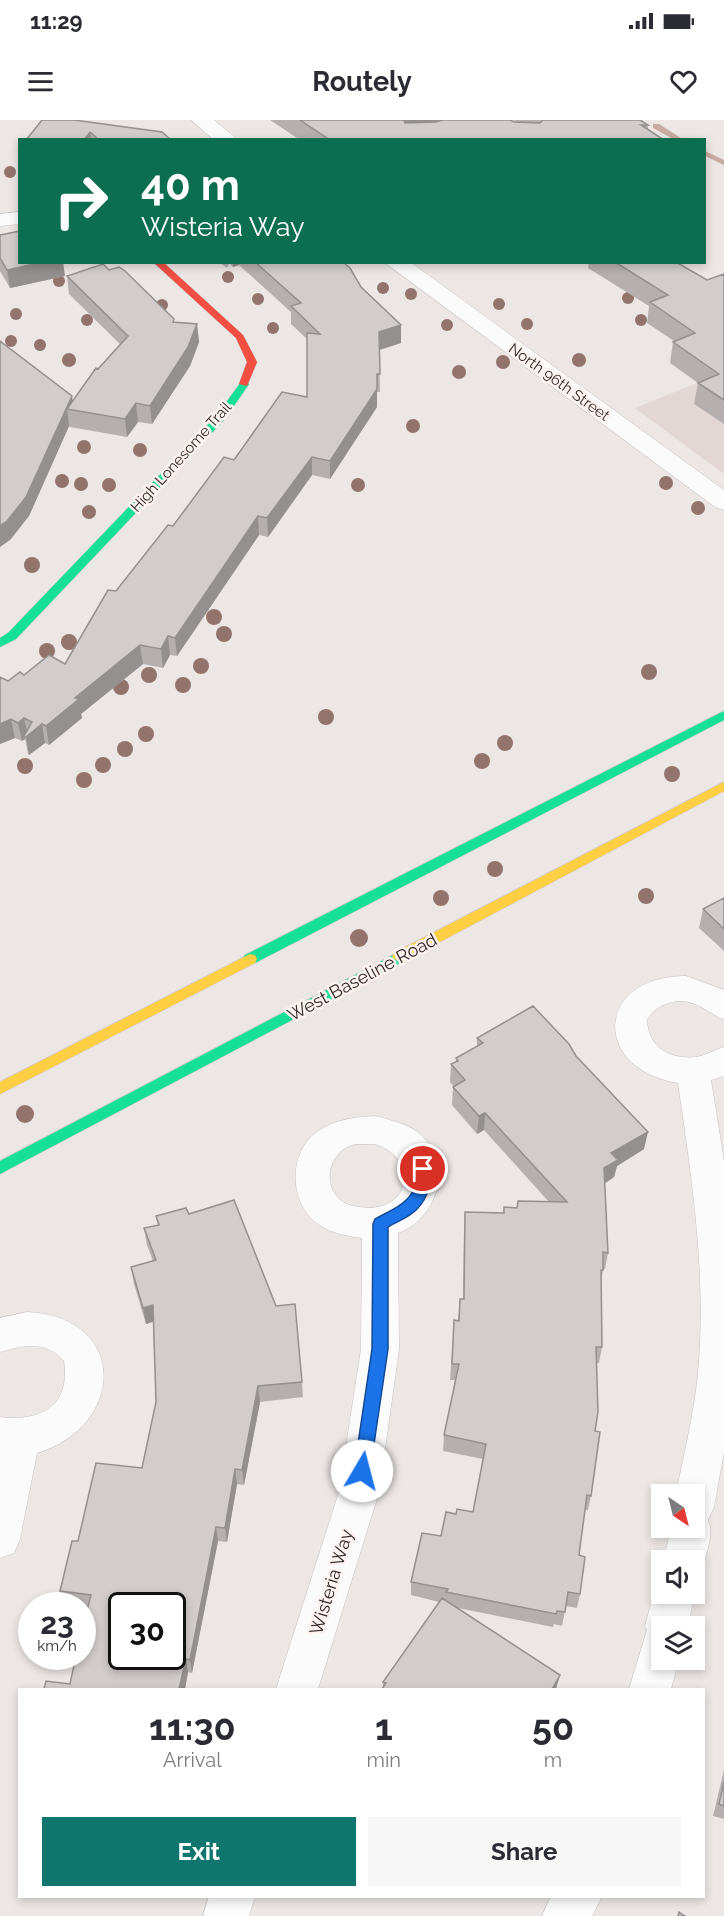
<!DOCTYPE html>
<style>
:root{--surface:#fff;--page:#f7f7f7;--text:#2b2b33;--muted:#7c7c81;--accent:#0f766e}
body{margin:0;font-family:Raleway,sans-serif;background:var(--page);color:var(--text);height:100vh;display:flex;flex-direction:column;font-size:22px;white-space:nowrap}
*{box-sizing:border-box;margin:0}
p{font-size:20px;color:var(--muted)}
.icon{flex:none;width:33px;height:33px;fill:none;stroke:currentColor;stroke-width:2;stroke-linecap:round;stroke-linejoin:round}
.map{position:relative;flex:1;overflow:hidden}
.drawer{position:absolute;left:18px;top:1568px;width:687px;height:210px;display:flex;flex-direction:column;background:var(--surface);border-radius:0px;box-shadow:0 3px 9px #0003}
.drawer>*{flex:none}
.banner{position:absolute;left:18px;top:18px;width:688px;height:126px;border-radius:0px;box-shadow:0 3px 9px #0003;background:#0b6e4f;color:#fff;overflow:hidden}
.needle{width:39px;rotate:145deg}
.buttons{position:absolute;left:651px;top:1364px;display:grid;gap:12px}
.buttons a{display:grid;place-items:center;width:54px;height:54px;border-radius:0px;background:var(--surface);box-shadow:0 3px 9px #0003;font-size:30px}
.speed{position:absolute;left:18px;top:1472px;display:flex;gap:12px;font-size:30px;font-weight:700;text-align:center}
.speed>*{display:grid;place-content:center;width:78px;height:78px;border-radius:50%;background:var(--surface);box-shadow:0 3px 9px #0003;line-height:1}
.speed small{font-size:15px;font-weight:400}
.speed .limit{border:3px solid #111;border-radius:9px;background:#fff;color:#111}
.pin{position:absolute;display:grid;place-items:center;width:51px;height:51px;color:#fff;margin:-26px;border:3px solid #fff;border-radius:50%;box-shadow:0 2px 6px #0007}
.me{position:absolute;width:66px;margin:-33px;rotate:8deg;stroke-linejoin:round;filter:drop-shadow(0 0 4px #0008)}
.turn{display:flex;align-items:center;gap:21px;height:126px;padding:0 24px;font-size:27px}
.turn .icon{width:78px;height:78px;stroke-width:2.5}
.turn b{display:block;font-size:42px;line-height:51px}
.eta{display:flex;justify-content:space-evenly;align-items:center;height:102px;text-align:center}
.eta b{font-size:36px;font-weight:700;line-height:42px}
.action{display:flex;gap:12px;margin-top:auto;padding:12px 24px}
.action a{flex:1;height:69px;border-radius:0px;background:var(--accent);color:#fff;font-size:24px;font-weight:700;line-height:69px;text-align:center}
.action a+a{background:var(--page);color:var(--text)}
.status{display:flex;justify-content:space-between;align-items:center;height:42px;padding:0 30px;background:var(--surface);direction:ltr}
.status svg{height:16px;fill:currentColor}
header{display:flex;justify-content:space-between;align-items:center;height:78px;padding:0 24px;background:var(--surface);font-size:27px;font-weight:700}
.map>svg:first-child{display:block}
</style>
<div class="status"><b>11:29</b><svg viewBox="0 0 49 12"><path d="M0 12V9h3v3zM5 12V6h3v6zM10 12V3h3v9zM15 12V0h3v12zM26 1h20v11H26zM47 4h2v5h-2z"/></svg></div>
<header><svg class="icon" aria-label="menu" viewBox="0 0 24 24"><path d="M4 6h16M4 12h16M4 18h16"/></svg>Routely<svg class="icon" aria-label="heart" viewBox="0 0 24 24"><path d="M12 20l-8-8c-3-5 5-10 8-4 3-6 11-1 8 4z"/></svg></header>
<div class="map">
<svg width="724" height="1796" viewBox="0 0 724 1796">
<rect width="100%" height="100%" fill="#ece6e5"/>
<path fill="#e3d7d5" d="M 724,252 L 724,354 L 635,288 Z"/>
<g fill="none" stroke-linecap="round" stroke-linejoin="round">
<path fill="#c8aaa2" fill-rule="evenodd" d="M 653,4 L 659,4 L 684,20 L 675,20 L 653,8 Z
M 705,31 L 724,40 L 724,45 L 705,36 Z"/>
<g stroke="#c7c3c2" stroke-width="1">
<path id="street" d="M 191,0 L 214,0 L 238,20 L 214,20 Z
M 20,92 L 20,104 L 0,106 L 0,94 Z
M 384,142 L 410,142 L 724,370 L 724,390 L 715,387 Z
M 686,856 L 724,870 L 724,899 C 712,895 701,885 689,882 C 674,878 654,886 647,900 C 648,928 671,940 697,937 C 706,935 715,930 724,927 L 724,956 L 711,960 L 724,1041 L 724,1332 L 714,1387 L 708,1400 C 715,1415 705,1439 698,1454 L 694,1455 L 694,1440 L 664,1440 L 671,1407 L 694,1407 L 694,1374 L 676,1374 C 684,1334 694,1294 698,1253 C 707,1157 692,1058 678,963 C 591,949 595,856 686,856 Z
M 376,996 C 392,1001 411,1004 423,1017 C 452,1048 437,1099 398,1113 L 399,1229 L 379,1372 L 318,1569 L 276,1569 L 339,1372 L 361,1229 L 362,1118 C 347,1116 330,1113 318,1104 C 288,1082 288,1032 318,1011 C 336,999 356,997 376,996 ZM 375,1024 C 423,1040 409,1095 359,1087 C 349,1086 341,1083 335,1074 C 323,1057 332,1032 352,1025 C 359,1023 368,1025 375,1024 Z
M 27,1192 C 130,1197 125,1307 37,1333 L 20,1419 L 14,1433 L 0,1438 L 0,1297 C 40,1302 71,1287 64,1241 C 48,1221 23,1224 0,1232 L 0,1198 Z
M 662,1458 L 662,1473 L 694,1473 L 694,1470 L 696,1473 L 687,1506 L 662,1506 L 662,1539 L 679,1539 L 671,1569 L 629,1569 L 647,1510 L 645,1506 L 654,1473 Z
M 209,1776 L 255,1776 L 249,1796 L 203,1796 Z
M 551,1776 L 602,1776 L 592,1796 L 542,1796 Z"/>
</g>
<g stroke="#c7c3c2" stroke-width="1">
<path id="fast" d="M 244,261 L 249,264 L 225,299 L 16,519 L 0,527 L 0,518 L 8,513 L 217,295 L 241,262 Z
M 724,591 L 724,600 L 255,843 L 250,844 L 243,839 L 245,835 Z
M 399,832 L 406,837 L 404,841 L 0,1054 L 0,1041 Z"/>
</g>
<g stroke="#c7c3c2" stroke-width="1">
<path id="slow" d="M 724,662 L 724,671 L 404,841 L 399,842 L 392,837 L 394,833 Z
M 250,834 L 255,835 L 257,839 L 255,843 L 0,974 L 0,962 Z"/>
</g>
<g stroke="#c7c3c2" stroke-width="1">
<path id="jam" d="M 153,142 L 163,142 L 243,215 L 257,242 L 247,266 L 239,264 L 247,242 L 236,218 Z"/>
</g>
<use href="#street" fill="#fcfbfb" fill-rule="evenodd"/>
<use href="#fast" fill="#16e098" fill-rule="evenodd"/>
<use href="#slow" fill="#ffcf43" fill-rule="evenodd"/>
<use href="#jam" fill="#f24e42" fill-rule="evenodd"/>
</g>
<g fill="#93746c">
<circle cx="10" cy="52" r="6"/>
<circle cx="228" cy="157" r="6"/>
<circle cx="59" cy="161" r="6"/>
<circle cx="383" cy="168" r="6"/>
<circle cx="411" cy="174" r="6"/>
<circle cx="628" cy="178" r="6"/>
<circle cx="258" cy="179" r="6"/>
<circle cx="499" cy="184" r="6"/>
<circle cx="162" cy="185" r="6"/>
<circle cx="16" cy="194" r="6"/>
<circle cx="87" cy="200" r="6"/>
<circle cx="641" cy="200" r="6"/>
<circle cx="527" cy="204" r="6"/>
<circle cx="447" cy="205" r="6"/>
<circle cx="273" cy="208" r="6"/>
<circle cx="11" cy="221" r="6"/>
<circle cx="40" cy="225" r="6"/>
<circle cx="69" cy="240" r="7"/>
<circle cx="579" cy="240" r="7"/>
<circle cx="503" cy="242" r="7"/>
<circle cx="459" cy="252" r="7"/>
<circle cx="413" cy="306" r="7"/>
<circle cx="84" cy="327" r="7"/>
<circle cx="140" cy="330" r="7"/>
<circle cx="62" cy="361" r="7"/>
<circle cx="666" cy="363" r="7"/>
<circle cx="81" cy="364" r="7"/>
<circle cx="109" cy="365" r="7"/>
<circle cx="358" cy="365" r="7"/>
<circle cx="698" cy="388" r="7"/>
<circle cx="89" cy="392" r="7"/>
<circle cx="32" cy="445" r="8"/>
<circle cx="214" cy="497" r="8"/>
<circle cx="224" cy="514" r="8"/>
<circle cx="69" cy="522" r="8"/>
<circle cx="47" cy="531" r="8"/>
<circle cx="201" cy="546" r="8"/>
<circle cx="649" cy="552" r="8"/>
<circle cx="149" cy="555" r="8"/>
<circle cx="183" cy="565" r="8"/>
<circle cx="121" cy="567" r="8"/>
<circle cx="326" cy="597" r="8"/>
<circle cx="146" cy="614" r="8"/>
<circle cx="505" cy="623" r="8"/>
<circle cx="125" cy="629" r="8"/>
<circle cx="482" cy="641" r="8"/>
<circle cx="103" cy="645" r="8"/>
<circle cx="25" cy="646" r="8"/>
<circle cx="672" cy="654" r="8"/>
<circle cx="84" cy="660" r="8"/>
<circle cx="495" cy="749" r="8"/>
<circle cx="646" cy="776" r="8"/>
<circle cx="441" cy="778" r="8"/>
<circle cx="359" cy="818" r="9"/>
<circle cx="25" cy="994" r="9"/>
</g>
<path fill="#b5b0af" d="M 42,0 L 171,20 L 26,20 Z
M 270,0 L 510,0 L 514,2 L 516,2 L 513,0 L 640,0 L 648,5 L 648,9 L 664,20 L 300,20 Z
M 0,115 L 65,156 L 10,168 L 0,151 Z
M 219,142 L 343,142 L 401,223 L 379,230 L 380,272 L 377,272 L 377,287 L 330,359 L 312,355 L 268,417 L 259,415 L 177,536 L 170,535 L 163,548 L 143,544 L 81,594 L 82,598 L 49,625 L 45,623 L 29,635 L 28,634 L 25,619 L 22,621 L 15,618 L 0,624 L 8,561 L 24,555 L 65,544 L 116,471 L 173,406 L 234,340 L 307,277 L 307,219 L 291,204 L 291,192 L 239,145 L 233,147 L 229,143 L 227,148 Z
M 589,142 L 676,142 L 707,160 L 724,154 L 724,304 L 694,284 L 698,263 L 670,243 L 673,222 L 674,221 L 647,203 L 649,186 L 588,148 Z
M 109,150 L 174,202 L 197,204 L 199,222 L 190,246 L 152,304 L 138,302 L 127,317 L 70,307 L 69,306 L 29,396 L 10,420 L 0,221 L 73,281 L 98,249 L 120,224 L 69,174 L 67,156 Z
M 724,778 L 724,831 L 699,808 L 703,789 Z
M 477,918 L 576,936 L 644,1029 L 617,1046 L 614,1057 L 605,1063 L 608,1133 L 605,1149 L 603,1149 L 601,1163 L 602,1227 L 599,1243 L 597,1243 L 595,1311 L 591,1376 L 588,1390 L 585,1390 L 579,1435 L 580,1474 L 577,1488 L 566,1486 L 562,1506 L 554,1504 L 553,1507 L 458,1488 L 383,1567 L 383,1562 L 439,1482 L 411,1475 L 411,1462 L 456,1394 L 473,1392 L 483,1339 L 443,1331 L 444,1315 L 456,1260 L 450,1260 L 453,1217 L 458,1201 L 460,1179 L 463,1179 L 464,1109 L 465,1092 L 503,1093 L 504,1087 L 517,1088 L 549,1082 L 484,1010 L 477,1014 L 452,985 L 453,967 L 454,967 L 450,962 L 451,944 L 456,942 L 456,938 L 477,927 Z
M 189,1094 L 302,1262 L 303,1277 L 260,1282 L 244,1365 L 237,1364 L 227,1422 L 218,1421 L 192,1553 L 188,1552 L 185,1569 L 44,1569 L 70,1564 L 88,1488 L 82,1487 L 82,1485 L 65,1485 L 60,1471 L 78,1421 L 142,1348 L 156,1282 L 153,1202 L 146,1204 L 134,1164 L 131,1147 L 153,1141 L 147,1125 L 144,1108 L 158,1105 L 156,1096 Z
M 724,1650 L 724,1699 L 713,1696 Z"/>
<path fill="#93908f" d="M 404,0 L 443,0 L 407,14 Z
M 90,12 L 91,20 L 84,20 Z
M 43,142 L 63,142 L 65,156 L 10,168 L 7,150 Z
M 233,142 L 239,142 L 239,145 L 233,147 Z
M 197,204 L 199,222 L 190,246 L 152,304 L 150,286 Z
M 401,205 L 401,223 L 379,230 L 379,212 Z
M 377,269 L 377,287 L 330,359 L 330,341 Z
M 72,276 L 74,290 L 67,289 L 69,306 L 29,396 L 10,420 L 0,427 L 0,406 Z
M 136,283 L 138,302 L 127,317 L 125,299 Z
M 312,337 L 312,355 L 268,417 L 267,398 Z
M 258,396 L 259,415 L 177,536 L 175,518 Z
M 168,516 L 170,535 L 163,548 L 161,529 Z
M 140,525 L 143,544 L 81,594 L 82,598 L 49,625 L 46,606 L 75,578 Z
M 24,598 L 28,616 L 42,604 L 45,623 L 29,635 L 26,617 L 24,616 L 25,619 L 22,621 L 18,603 Z
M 11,599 L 15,618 L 0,624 L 0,604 Z
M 485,993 L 484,1010 L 477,1014 L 479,996 Z
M 648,1012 L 644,1029 L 617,1046 L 614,1057 L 601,1066 L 604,1048 L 611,1033 Z
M 153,1185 L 155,1201 L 146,1204 L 143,1188 Z
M 258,1266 L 260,1282 L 244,1365 L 242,1350 Z
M 235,1349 L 237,1364 L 227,1422 L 225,1408 Z
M 216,1407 L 218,1421 L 192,1553 L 190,1540 Z
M 186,1539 L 188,1552 L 185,1569 L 179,1569 Z
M 560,1555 L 556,1569 L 552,1569 Z"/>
<path fill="#d2cdcc" stroke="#93908f" stroke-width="1.5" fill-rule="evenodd" d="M 42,0 L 74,0 L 162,12 L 171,20 L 99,20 L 90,12 L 84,20 L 26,20 Z
M 300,0 L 404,0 L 405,3 L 436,2 L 443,0 L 510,0 L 514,2 L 540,3 L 543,0 L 640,0 L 648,5 L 641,5 L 664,20 L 330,20 Z
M 20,111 L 20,142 L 43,142 L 7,150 L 0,138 L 0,115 Z
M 255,142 L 343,142 L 350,148 L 361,167 L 401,205 L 379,212 L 380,254 L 377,254 L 377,269 L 330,341 L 312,337 L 267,398 L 258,396 L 175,518 L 168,516 L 161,529 L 140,525 L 75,578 L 79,579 L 46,606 L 42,604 L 26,617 L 24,616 L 32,602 L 24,598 L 18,603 L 11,599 L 0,604 L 0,557 L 8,561 L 20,552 L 24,555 L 49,535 L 65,544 L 108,470 L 116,471 L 168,405 L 173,406 L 224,337 L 234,340 L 282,272 L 307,277 L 307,213 L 320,214 L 291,186 L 301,183 Z
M 615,142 L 676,142 L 707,160 L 724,154 L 724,280 L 698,263 L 719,254 L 673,222 L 695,213 L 650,182 L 668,175 Z
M 103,144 L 109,150 L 119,147 L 125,151 L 174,199 L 173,202 L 197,204 L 188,227 L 150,286 L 136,283 L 125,299 L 67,289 L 96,248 L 98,249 L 128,216 L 67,156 Z
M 0,221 L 72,276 L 26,377 L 7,401 L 0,406 Z
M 724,778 L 724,809 L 703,789 Z
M 533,886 L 569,924 L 576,936 L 648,1012 L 611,1033 L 618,1040 L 604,1048 L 608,1133 L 603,1132 L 603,1150 L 601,1150 L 602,1227 L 596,1227 L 598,1292 L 595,1311 L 600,1312 L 591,1376 L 587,1375 L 579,1435 L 585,1437 L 580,1474 L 568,1472 L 565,1492 L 557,1491 L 556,1494 L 446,1472 L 448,1469 L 411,1462 L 422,1413 L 441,1416 L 446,1392 L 456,1394 L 457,1389 L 473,1392 L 486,1324 L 444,1315 L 459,1244 L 452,1244 L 454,1200 L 459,1201 L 460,1179 L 464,1179 L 465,1092 L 504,1093 L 504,1087 L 517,1088 L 518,1081 L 567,1082 L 485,993 L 479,996 L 453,967 L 465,960 L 451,944 L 458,941 L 456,938 L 483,923 L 477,918 Z
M 234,1080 L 276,1186 L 295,1184 L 302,1262 L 258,1266 L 242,1350 L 235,1349 L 225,1408 L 216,1407 L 190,1540 L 186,1539 L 179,1569 L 44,1569 L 46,1561 L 70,1564 L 76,1536 L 82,1536 L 82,1510 L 91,1475 L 60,1471 L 72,1421 L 78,1421 L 96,1343 L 142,1348 L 156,1282 L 153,1185 L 143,1188 L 131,1147 L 156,1140 L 144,1108 L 159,1105 L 156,1096 L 186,1088 L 189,1094 ZM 122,1485 L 172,1485 L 172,1536 L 122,1536 Z
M 442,1478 L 560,1555 L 552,1569 L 382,1569 L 386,1563 L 383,1562 Z
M 724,1662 L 724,1686 L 719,1684 Z
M 679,1792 L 685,1796 L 678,1796 Z"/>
<path fill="#1a73e8" stroke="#114b97" stroke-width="1.5" d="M 423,1043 L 428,1045 C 435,1058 427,1079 417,1089 C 410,1097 396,1102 388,1107 L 388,1229 L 370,1351 L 368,1357 L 362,1359 L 356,1357 L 354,1351 L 372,1229 L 373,1104 L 375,1099 C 389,1091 407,1085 414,1069 C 417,1061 414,1052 418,1045 Z"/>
<g text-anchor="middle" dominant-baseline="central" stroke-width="5" stroke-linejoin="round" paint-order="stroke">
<g font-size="15" fill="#2d2928" stroke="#fdf2f0">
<text transform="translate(559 262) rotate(36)">North 96th Street</text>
<text transform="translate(181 337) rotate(-48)">High Lonesome Trail</text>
</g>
<g font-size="18" fill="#2d2928" stroke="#fdf2f0">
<text transform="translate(362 857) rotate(-28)">West Baseline Road</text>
<text transform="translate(331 1462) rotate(-73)">Wisteria Way</text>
</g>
</g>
</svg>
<div class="buttons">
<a><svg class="needle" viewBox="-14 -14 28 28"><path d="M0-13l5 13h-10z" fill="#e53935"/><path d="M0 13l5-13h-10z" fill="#7c7c81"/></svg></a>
<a><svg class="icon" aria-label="sound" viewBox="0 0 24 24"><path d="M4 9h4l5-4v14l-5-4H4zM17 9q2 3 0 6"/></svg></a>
<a><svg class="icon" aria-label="layers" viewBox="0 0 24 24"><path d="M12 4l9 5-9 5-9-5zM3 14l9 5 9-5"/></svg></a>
</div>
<div class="speed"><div>23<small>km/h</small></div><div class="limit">30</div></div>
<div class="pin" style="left:423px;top:1049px;background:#d93025"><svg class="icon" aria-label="arrive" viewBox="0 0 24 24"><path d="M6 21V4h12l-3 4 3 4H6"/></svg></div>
<svg class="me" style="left:362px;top:1351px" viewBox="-20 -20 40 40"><circle r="19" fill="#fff"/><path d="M0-13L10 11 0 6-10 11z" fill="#1a73e8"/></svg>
<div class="banner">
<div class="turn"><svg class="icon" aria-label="right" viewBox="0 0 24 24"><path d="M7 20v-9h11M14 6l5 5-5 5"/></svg><div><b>40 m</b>Wisteria Way</div></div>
</div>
<section class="drawer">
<div class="eta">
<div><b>11:30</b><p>Arrival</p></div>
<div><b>1</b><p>min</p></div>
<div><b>50</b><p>m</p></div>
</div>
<div class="action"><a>Exit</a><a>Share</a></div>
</section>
</div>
